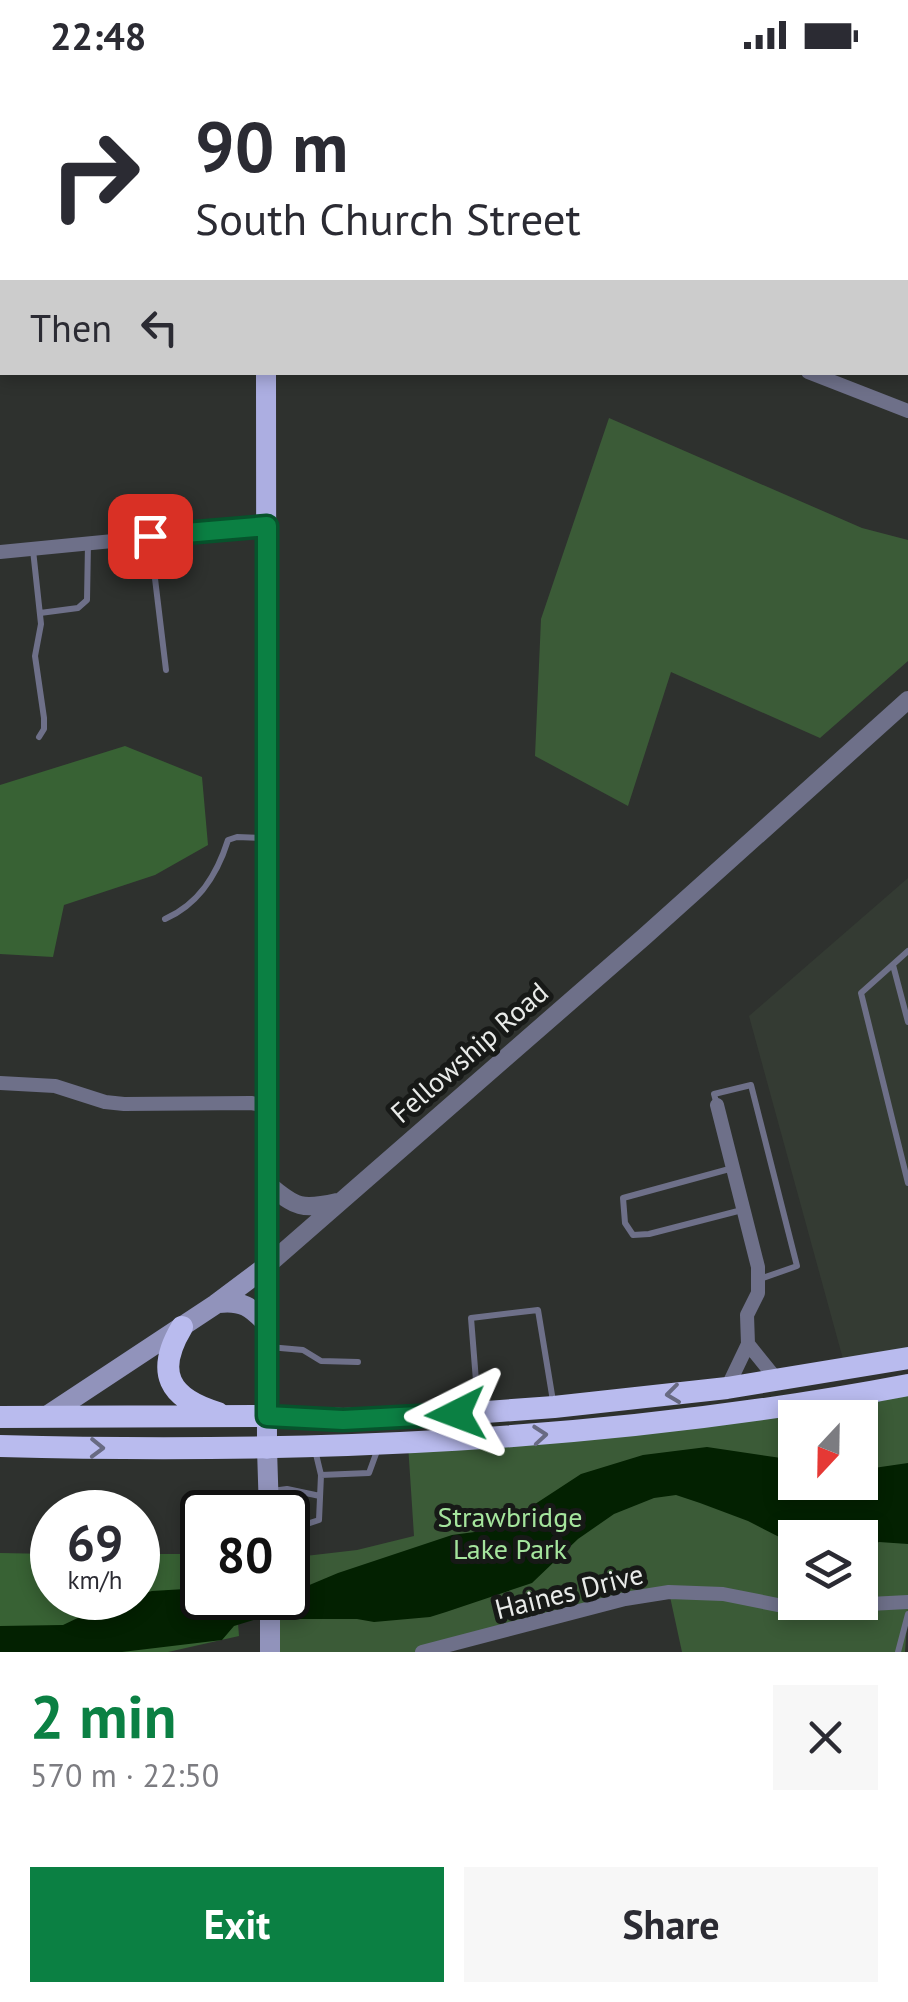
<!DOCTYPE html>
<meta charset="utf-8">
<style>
:root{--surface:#fff;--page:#f7f7f7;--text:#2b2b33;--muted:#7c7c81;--accent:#0b8043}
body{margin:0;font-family:"PT Sans",sans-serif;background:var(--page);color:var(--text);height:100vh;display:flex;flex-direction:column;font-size:38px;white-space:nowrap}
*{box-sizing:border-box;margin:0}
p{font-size:32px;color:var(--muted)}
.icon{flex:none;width:55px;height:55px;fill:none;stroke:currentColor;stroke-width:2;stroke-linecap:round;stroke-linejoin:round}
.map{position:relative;height:1582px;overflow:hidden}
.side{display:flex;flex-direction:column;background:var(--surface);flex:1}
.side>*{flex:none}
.top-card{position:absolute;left:0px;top:0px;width:910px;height:305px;box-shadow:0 5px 15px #0003;background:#fff;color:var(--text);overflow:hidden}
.needle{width:65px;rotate:202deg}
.buttons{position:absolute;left:778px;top:1330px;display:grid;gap:20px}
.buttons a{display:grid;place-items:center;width:100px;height:100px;border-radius:0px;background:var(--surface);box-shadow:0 5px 15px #0003;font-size:50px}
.speed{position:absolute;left:30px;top:1420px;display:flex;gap:20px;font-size:50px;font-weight:700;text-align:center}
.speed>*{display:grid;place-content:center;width:130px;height:130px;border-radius:50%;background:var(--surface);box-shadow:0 5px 15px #0003;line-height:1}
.speed small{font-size:25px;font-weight:400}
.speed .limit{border:5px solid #111;border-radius:15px;background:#fff;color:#111}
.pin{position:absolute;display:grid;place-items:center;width:85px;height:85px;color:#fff;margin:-42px;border-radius:20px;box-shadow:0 5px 15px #0006}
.me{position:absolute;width:110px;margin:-55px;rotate:267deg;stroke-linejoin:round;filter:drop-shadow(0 0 8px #0008)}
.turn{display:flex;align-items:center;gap:35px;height:210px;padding:0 30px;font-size:45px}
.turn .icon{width:130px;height:130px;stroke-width:2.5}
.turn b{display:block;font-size:70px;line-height:85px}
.then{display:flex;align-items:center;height:95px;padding:0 30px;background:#0003;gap:20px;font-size:38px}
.round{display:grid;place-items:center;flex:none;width:105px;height:105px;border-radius:0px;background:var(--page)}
.headline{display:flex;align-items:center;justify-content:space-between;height:170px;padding:0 30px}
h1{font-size:60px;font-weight:700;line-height:75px;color:var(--accent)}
.primary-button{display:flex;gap:20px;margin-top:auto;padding:20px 30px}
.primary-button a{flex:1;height:115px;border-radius:0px;background:var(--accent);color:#fff;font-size:40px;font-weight:700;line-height:115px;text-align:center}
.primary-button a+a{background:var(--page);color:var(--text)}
.status{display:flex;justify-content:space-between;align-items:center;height:70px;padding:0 50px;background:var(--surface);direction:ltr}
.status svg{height:28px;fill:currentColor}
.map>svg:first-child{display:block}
</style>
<div class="status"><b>22:48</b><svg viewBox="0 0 49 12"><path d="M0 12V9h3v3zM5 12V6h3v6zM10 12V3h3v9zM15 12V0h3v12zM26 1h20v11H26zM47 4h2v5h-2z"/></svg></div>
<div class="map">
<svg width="908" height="1582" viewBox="0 0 908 1582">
<rect width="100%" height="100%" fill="#2e312e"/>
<path fill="#343b33" d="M 908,808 L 908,1288 L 846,1300 L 749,946 Z"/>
<path fill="#3b5b37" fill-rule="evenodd" d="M 609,348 L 862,458 L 908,470 L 908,591 L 820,668 L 671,602 L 628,736 L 535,686 L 541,549 Z
M 908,1315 L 908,1540 L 905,1582 L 682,1582 L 669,1522 L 417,1582 L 270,1582 L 269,1528 L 288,1528 L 288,1488 L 357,1480 L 414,1466 L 408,1374 ZM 795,1348 L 860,1348 L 860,1412 L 795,1412 ZM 795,1468 L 860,1468 L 860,1532 L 795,1532 Z"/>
<path fill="#386234" d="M 125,676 L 202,707 L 208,775 L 155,805 L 64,835 L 53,887 L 0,884 L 0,715 Z
M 0,1483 L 52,1484 L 52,1528 L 138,1528 L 138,1484 L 202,1484 L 202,1528 L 236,1528 L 239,1566 L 168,1582 L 0,1582 Z"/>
<path fill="#032101" d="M 707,1377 L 795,1390 L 795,1412 L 860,1412 L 860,1400 L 908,1393 L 908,1474 L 879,1472 L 860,1483 L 860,1468 L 795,1468 L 795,1475 L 748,1451 L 700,1433 L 676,1425 L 654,1428 L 614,1444 L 578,1469 L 532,1513 L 446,1542 L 430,1547 L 374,1552 L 357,1549 L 257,1549 L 234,1556 L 222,1570 L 122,1582 L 0,1582 L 0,1556 L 63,1555 L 107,1534 L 152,1521 L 202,1518 L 202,1528 L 288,1528 L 288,1524 L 338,1503 L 452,1465 L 497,1459 L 581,1404 L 643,1385 Z"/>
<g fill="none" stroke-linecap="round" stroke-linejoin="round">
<path stroke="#6e7089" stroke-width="6" d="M 150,467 L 166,600
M 33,480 L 41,554 L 35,586 L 44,648 L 44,659 L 39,667
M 40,543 L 78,538 L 87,530 L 88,474
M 165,849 C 199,834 217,805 228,770 L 237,767 L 262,768
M 908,881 L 861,923 L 908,1113
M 893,895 L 908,952
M 717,1035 L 714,1024 L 751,1015 L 797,1196 L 760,1209
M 733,1098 L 623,1128 L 625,1153 L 633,1165 L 649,1164 L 742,1140
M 269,1277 L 303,1280 L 321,1291 L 358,1292
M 478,1336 L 471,1248 L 538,1240 L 553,1331
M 315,1380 L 321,1405 L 369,1403 L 377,1381
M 272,1421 L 287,1419 L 320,1426
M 288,1460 L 319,1450 L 321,1405
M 898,1582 L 908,1544"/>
<path stroke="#6e7089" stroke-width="14" d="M 0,112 L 2,112
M 808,302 L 908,341
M 0,482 L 267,456
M 0,1013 L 55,1016 L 105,1032 L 124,1034 L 251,1033 L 269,1036
M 717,1035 L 758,1197 L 758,1223 L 747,1245 L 748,1274
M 727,1318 L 748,1274 L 777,1310
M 422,1582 L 625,1529 L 669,1522 L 723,1524 L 793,1538 L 908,1532"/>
<path stroke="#6e7089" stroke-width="18" d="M 268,1114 C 296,1138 302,1140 337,1132
M 268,1195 L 644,867 L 908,630"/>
<path stroke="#9193bb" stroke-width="20" d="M 218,1233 C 242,1230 251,1237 267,1254
M 45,1347 L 216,1234 L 268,1195
M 267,1379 L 269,1442
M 270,1528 L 270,1582"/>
<path stroke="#acaee1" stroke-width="20" d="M 266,0 L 266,2
M 266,302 L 267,1379"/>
<path stroke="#b9bbee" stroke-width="22" d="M 182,1257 C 155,1302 168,1328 218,1343
M 0,1347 L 267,1346 L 343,1349 L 432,1346 L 554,1337 L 727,1318 L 908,1288
M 0,1376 C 305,1384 608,1372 908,1315"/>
</g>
<defs><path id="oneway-chevron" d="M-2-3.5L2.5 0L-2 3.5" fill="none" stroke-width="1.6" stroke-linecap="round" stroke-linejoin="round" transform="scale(2.5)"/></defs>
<g stroke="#686a82">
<use href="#oneway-chevron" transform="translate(673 1324) rotate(173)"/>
<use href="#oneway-chevron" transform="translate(540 1365) rotate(-5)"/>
<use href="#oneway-chevron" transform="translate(97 1378) rotate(1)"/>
</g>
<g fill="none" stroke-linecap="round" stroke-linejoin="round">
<g stroke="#07532c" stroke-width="25">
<path id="route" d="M 150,466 L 267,456 L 267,1346 L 343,1350 L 456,1344"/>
</g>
<use href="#route" stroke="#0b8043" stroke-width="18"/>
</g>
<g text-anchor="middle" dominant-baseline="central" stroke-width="10" stroke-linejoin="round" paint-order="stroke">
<g font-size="28" fill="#e9ebe9" stroke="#171917">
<text transform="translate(469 982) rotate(-41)">Fellowship Road</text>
<text transform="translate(569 1521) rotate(-14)">Haines Drive</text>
</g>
<g font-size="28" fill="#a5e59d" stroke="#171917">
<text x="510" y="1446">Strawbridge<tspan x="510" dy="32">Lake Park</tspan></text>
</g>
</g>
</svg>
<div class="buttons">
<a><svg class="needle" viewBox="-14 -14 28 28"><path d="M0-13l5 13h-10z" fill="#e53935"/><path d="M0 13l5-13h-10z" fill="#7c7c81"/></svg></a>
<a><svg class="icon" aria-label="layers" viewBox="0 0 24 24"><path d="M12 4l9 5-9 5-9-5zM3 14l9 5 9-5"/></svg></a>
</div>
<div class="speed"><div>69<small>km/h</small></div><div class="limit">80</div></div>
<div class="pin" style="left:150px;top:466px;background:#d93025"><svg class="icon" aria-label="arrive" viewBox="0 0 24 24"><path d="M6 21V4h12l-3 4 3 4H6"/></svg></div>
<svg class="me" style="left:456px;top:1344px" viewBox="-20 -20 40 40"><path d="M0-17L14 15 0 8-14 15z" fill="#0b8043" stroke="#fff" stroke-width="4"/></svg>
<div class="top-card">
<div class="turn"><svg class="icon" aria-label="right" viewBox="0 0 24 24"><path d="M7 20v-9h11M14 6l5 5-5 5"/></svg><div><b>90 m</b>South Church Street</div></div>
<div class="then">Then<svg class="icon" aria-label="left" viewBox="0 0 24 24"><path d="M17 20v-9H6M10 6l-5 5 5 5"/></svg></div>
</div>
</div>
<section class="side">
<div class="headline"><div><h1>2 min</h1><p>570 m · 22:50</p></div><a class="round"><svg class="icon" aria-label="close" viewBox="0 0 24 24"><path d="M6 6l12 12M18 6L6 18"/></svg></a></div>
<div class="primary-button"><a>Exit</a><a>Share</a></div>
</section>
